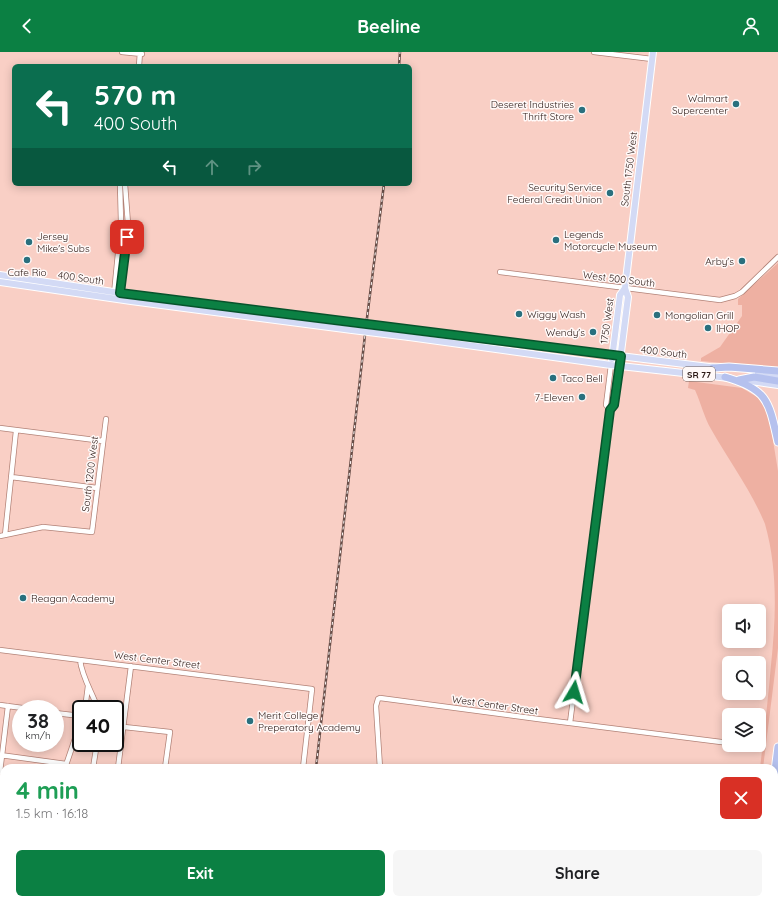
<!DOCTYPE html>
<meta charset="utf-8">
<style>
:root{--surface:#fff;--page:#f6f6f6;--text:#202124;--muted:#757577;--accent:#0b8043}
body{margin:0;font-family:Quicksand,sans-serif;background:var(--page);color:var(--text);height:100vh;display:flex;flex-direction:column;font-size:15px;white-space:nowrap}
*{box-sizing:border-box;margin:0}
p{font-size:13px;color:var(--muted)}
.icon{flex:none;width:22px;height:22px;fill:none;stroke:currentColor;stroke-width:2;stroke-linecap:round;stroke-linejoin:round}
.map{position:relative;flex:1;overflow:hidden}
.drawer{position:absolute;left:0px;top:712px;width:778px;height:140px;display:flex;flex-direction:column;background:var(--surface);border-radius:12px 12px 0 0;box-shadow:0 2px 10px #0003}
.drawer>*{flex:none}
.banner{position:absolute;left:12px;top:12px;width:400px;height:122px;border-radius:6px;box-shadow:0 2px 10px #0003;background:#0b6e4f;color:#fff;overflow:hidden}
.controls{position:absolute;left:722px;top:552px;display:grid;gap:8px}
.controls a{display:grid;place-items:center;width:44px;height:44px;border-radius:6px;background:var(--surface);box-shadow:0 2px 10px #0003;font-size:20px}
.speed{position:absolute;left:12px;top:648px;display:flex;gap:8px;font-size:20px;font-weight:700;text-align:center}
.speed>*{display:grid;place-content:center;width:52px;height:52px;border-radius:50%;background:var(--surface);box-shadow:0 2px 10px #0003;line-height:1}
.speed small{font-size:10px;font-weight:400}
.speed .limit{border:2px solid #111;border-radius:6px;background:#fff;color:#111}
.pin{position:absolute;display:grid;place-items:center;width:34px;height:34px;color:#fff;margin:-17px;border-radius:8px;box-shadow:0 2px 6px #0006}
.me{position:absolute;width:44px;margin:-22px;rotate:7deg;stroke-linejoin:round;filter:drop-shadow(0 0 3px #0008)}
.turn{display:flex;align-items:center;gap:14px;height:84px;padding:0 16px;font-size:18px}
.turn .icon{width:52px;height:52px;stroke-width:2.5}
.turn b{display:block;font-size:28px;line-height:34px}
.lanes{display:flex;align-items:center;height:38px;padding:0 16px;background:#0003;justify-content:center;gap:20px;direction:ltr}
.lanes .off{opacity:.35}
.round{display:grid;place-items:center;flex:none;width:42px;height:42px;border-radius:6px;background:var(--page)}
.head{display:flex;align-items:center;justify-content:space-between;height:68px;padding:0 16px}
h1{font-size:24px;font-weight:800;line-height:30px;color:#1e9e55}
.action{display:flex;gap:8px;margin-top:auto;padding:8px 16px}
.action a{flex:1;height:46px;border-radius:6px;background:var(--accent);color:#fff;font-size:16px;font-weight:800;line-height:46px;text-align:center}
.action a+a{background:var(--page);color:var(--text)}
header{display:flex;justify-content:space-between;align-items:center;height:52px;padding:0 16px;background:var(--accent);color:#fff;font-size:18px;font-weight:800}
.map>svg:first-child{display:block}
</style>
<header><svg class="icon" aria-label="back" viewBox="0 0 24 24"><path d="M15 5l-7 7 7 7"/></svg>Beeline<svg class="icon" aria-label="person" viewBox="0 0 24 24"><circle cx="12" cy="8" r="4"/><path d="M4 21q1-7 8-7t8 7"/></svg></header>
<div class="map">
<svg width="778" height="852" viewBox="0 0 778 852">
<rect width="100%" height="100%" fill="#f9cfc5"/>
<path fill="#eeb0a2" d="M 778,211 L 778,316 L 701,309 L 701,306 L 720,295 L 742,264 L 742,253 L 738,253 L 738,247 Z
M 689,329 L 742,336 L 757,345 L 758,344 L 768,358 L 778,419 L 778,596 L 763,716 L 760,716 C 764,682 768,648 771,613 C 776,565 778,518 765,472 C 751,438 729,409 711,377 C 704,365 701,351 695,338 L 688,336 Z"/>
<g fill="none" stroke-linecap="round" stroke-linejoin="round">
<g stroke="#b28277" stroke-width="6">
<path id="minor" d="M 122,0 L 142,2
M 594,0 L 652,7
M 139,14 L 140,0
M 500,220 L 720,248 L 735,244 L 742,240 L 778,205
M 114,242 L 121,171 L 120,132
M 120,244 L 128,172 L 125,132
M 610,358 L 606,353 L 611,313
M 0,376 L 103,389
M 11,425 L 97,436
M 5,483 L 16,379
M 0,484 L 43,475 L 92,480 L 106,367
M 0,598 L 312,637 L 303,716
M 80,608 C 82,625 92,640 98,657
M 0,653 L 30,657
M 85,657 L 88,634
M 55,661 L 81,664
M 570,671 L 610,358 L 614,353 L 619,314
M 115,674 L 170,680 L 165,716
M 748,693 L 763,695
M 0,703 L 66,712
M 65,716 L 81,669
M 93,716 L 97,691
M 118,716 L 131,614
M 380,716 L 376,654 L 378,647 L 380,646 L 538,667 L 729,691
M 0,720 L 8,654
M 0,754 L 4,754
M 0,810 L 4,811
M 49,848 L 49,852
M 96,848 L 97,852
M 387,848 L 387,852
M 76,852 L 77,848
M 147,852 L 148,848
M 198,852 L 198,848
M 287,852 L 288,848"/>
</g>
<g stroke="#fff" stroke-width="8">
<path id="major" d="M 0,223 L 120,241 L 352,271
M 0,230 L 131,249 L 352,278
M 410,278 L 717,316
M 409,285 L 611,313 L 729,326
M 612,307 L 620,243 L 625,236 L 653,0
M 620,308 L 628,245 L 625,236
M 758,321 L 778,323
M 744,328 L 778,333"/>
</g>
<g stroke="#fff" stroke-width="9">
<path id="highway" d="M 713,316 L 729,315 L 778,319
M 725,325 C 768,337 769,350 778,390
M 739,328 L 754,325 L 778,329
M 774,727 L 778,695
M 758,852 L 759,848
M 774,852 L 778,824"/>
</g>
<use href="#minor" stroke="#fff" stroke-width="4.5"/>
<use href="#major" stroke="#d3daf5" stroke-width="6"/>
<use href="#highway" stroke="#b5c1ee" stroke-width="7"/>
<g stroke="#684e48" stroke-width="2.5">
<path id="rail" d="M 399,14 L 400,0
M 316,716 L 366,274 L 384,132
M 300,852 L 300,848"/>
</g>
<use href="#rail" stroke="#fff9f8" stroke-width="1" stroke-dasharray="3" stroke-linecap="butt"/>
<g stroke="#fff" stroke-width="8" stroke-linecap="butt">
<path id="major-bridge" d="M 352,271 L 410,278
M 352,278 L 409,285"/>
</g>
<use href="#major-bridge" stroke="#d3daf5" stroke-width="6"/>
</g>
<g fill="none" stroke-linecap="round" stroke-linejoin="round">
<g stroke="#07532c" stroke-width="10">
<path id="route" d="M 127,185 L 120,241 L 621,304 L 614,353 L 610,358 L 574,640"/>
</g>
<use href="#route" stroke="#0b8043" stroke-width="7"/>
</g>
<g fill="#2a707e" stroke="#fff9f8" stroke-width="1.5">
<circle cx="736" cy="52" r="4"/>
<circle cx="582" cy="58" r="4"/>
<circle cx="610" cy="141" r="4"/>
<circle cx="556" cy="188" r="4"/>
<circle cx="29" cy="190" r="4"/>
<circle cx="27" cy="208" r="4"/>
<circle cx="742" cy="209" r="4"/>
<circle cx="519" cy="262" r="4"/>
<circle cx="657" cy="263" r="4"/>
<circle cx="708" cy="276" r="4"/>
<circle cx="593" cy="280" r="4"/>
<circle cx="553" cy="326" r="4"/>
<circle cx="582" cy="345" r="4"/>
<circle cx="23" cy="546" r="4"/>
<circle cx="250" cy="669" r="4"/>
</g>
<g text-anchor="middle" dominant-baseline="central" stroke-width="3" stroke-linejoin="round" paint-order="stroke">
<rect fill="#fff9f8" stroke="#6b5c58" stroke-width="1" x="683" y="315" width="32" height="14" rx="3"/>
<g font-size="9" font-weight="bold" fill="#2b1814">
<text x="699" y="322">SR 77</text>
</g>
<g font-size="10" fill="#2b1814" stroke="#fff9f8" text-anchor="start">
<text x="728" y="46" text-anchor="end">Walmart<tspan x="728" dy="12">Supercenter</tspan></text>
<text x="574" y="52" text-anchor="end">Deseret Industries<tspan x="574" dy="12">Thrift Store</tspan></text>
<text x="602" y="135" text-anchor="end">Security Service<tspan x="602" dy="12">Federal Credit Union</tspan></text>
<text x="564" y="182">Legends<tspan x="564" dy="12">Motorcycle Museum</tspan></text>
<text x="37" y="184">Jersey<tspan x="37" dy="12">Mike's Subs</tspan></text>
<text x="734" y="209" text-anchor="end">Arby's</text>
<text x="27" y="220" text-anchor="middle">Cafe Rio</text>
<text x="527" y="262">Wiggy Wash</text>
<text x="665" y="263">Mongolian Grill</text>
<text x="716" y="276">IHOP</text>
<text x="585" y="280" text-anchor="end">Wendy's</text>
<text x="561" y="326">Taco Bell</text>
<text x="574" y="345" text-anchor="end">7-Eleven</text>
<text x="31" y="546">Reagan Academy</text>
<text x="258" y="663">Merit College<tspan x="258" dy="12">Preperatory Academy</tspan></text>
</g>
<g font-size="10" fill="#2b1814" stroke="#fff9f8">
<text transform="translate(629 117) rotate(-83)">South 1750 West</text>
<text transform="translate(81 226) rotate(8)">400 South</text>
<text transform="translate(619 227) rotate(7)">West 500 South</text>
<text transform="translate(607 269) rotate(-82)">1750 West</text>
<text transform="translate(664 300) rotate(7)">400 South</text>
<text transform="translate(90 422) rotate(-83)">South 1200 West</text>
<text transform="translate(157 608) rotate(7)">West Center Street</text>
<text transform="translate(495 653) rotate(8)">West Center Street</text>
</g>
</g>
</svg>
<div class="controls">
<a><svg class="icon" aria-label="sound" viewBox="0 0 24 24"><path d="M4 9h4l5-4v14l-5-4H4zM17 9q2 3 0 6"/></svg></a>
<a><svg class="icon" aria-label="search" viewBox="0 0 24 24"><circle cx="10" cy="10" r="6"/><path d="M15 15l6 6"/></svg></a>
<a><svg class="icon" aria-label="layers" viewBox="0 0 24 24"><path d="M12 4l9 5-9 5-9-5zM3 14l9 5 9-5"/></svg></a>
</div>
<div class="speed"><div>38<small>km/h</small></div><div class="limit">40</div></div>
<div class="pin" style="left:127px;top:185px;background:#d93025"><svg class="icon" aria-label="arrive" viewBox="0 0 24 24"><path d="M6 21V4h12l-3 4 3 4H6"/></svg></div>
<svg class="me" style="left:574px;top:640px" viewBox="-20 -20 40 40"><path d="M0-17L14 15 0 8-14 15z" fill="#0b8043" stroke="#fff" stroke-width="4"/></svg>
<div class="banner">
<div class="turn"><svg class="icon" aria-label="left" viewBox="0 0 24 24"><path d="M17 20v-9H6M10 6l-5 5 5 5"/></svg><div><b>570 m</b>400 South</div></div>
<div class="lanes"><svg class="icon" aria-label="left" viewBox="0 0 24 24"><path d="M17 20v-9H6M10 6l-5 5 5 5"/></svg><svg class="icon off" aria-label="ahead" viewBox="0 0 24 24"><path d="M12 20V5M6 11l6-6 6 6"/></svg><svg class="icon off" aria-label="right" viewBox="0 0 24 24"><path d="M7 20v-9h11M14 6l5 5-5 5"/></svg></div>
</div>
<section class="drawer">
<div class="head"><div><h1>4 min</h1><p>1.5 km · 16:18</p></div><a class="round" style="background:#d93025;color:#fff"><svg class="icon" aria-label="close" viewBox="0 0 24 24"><path d="M6 6l12 12M18 6L6 18"/></svg></a></div>
<div class="action"><a>Exit</a><a>Share</a></div>
</section>
</div>
